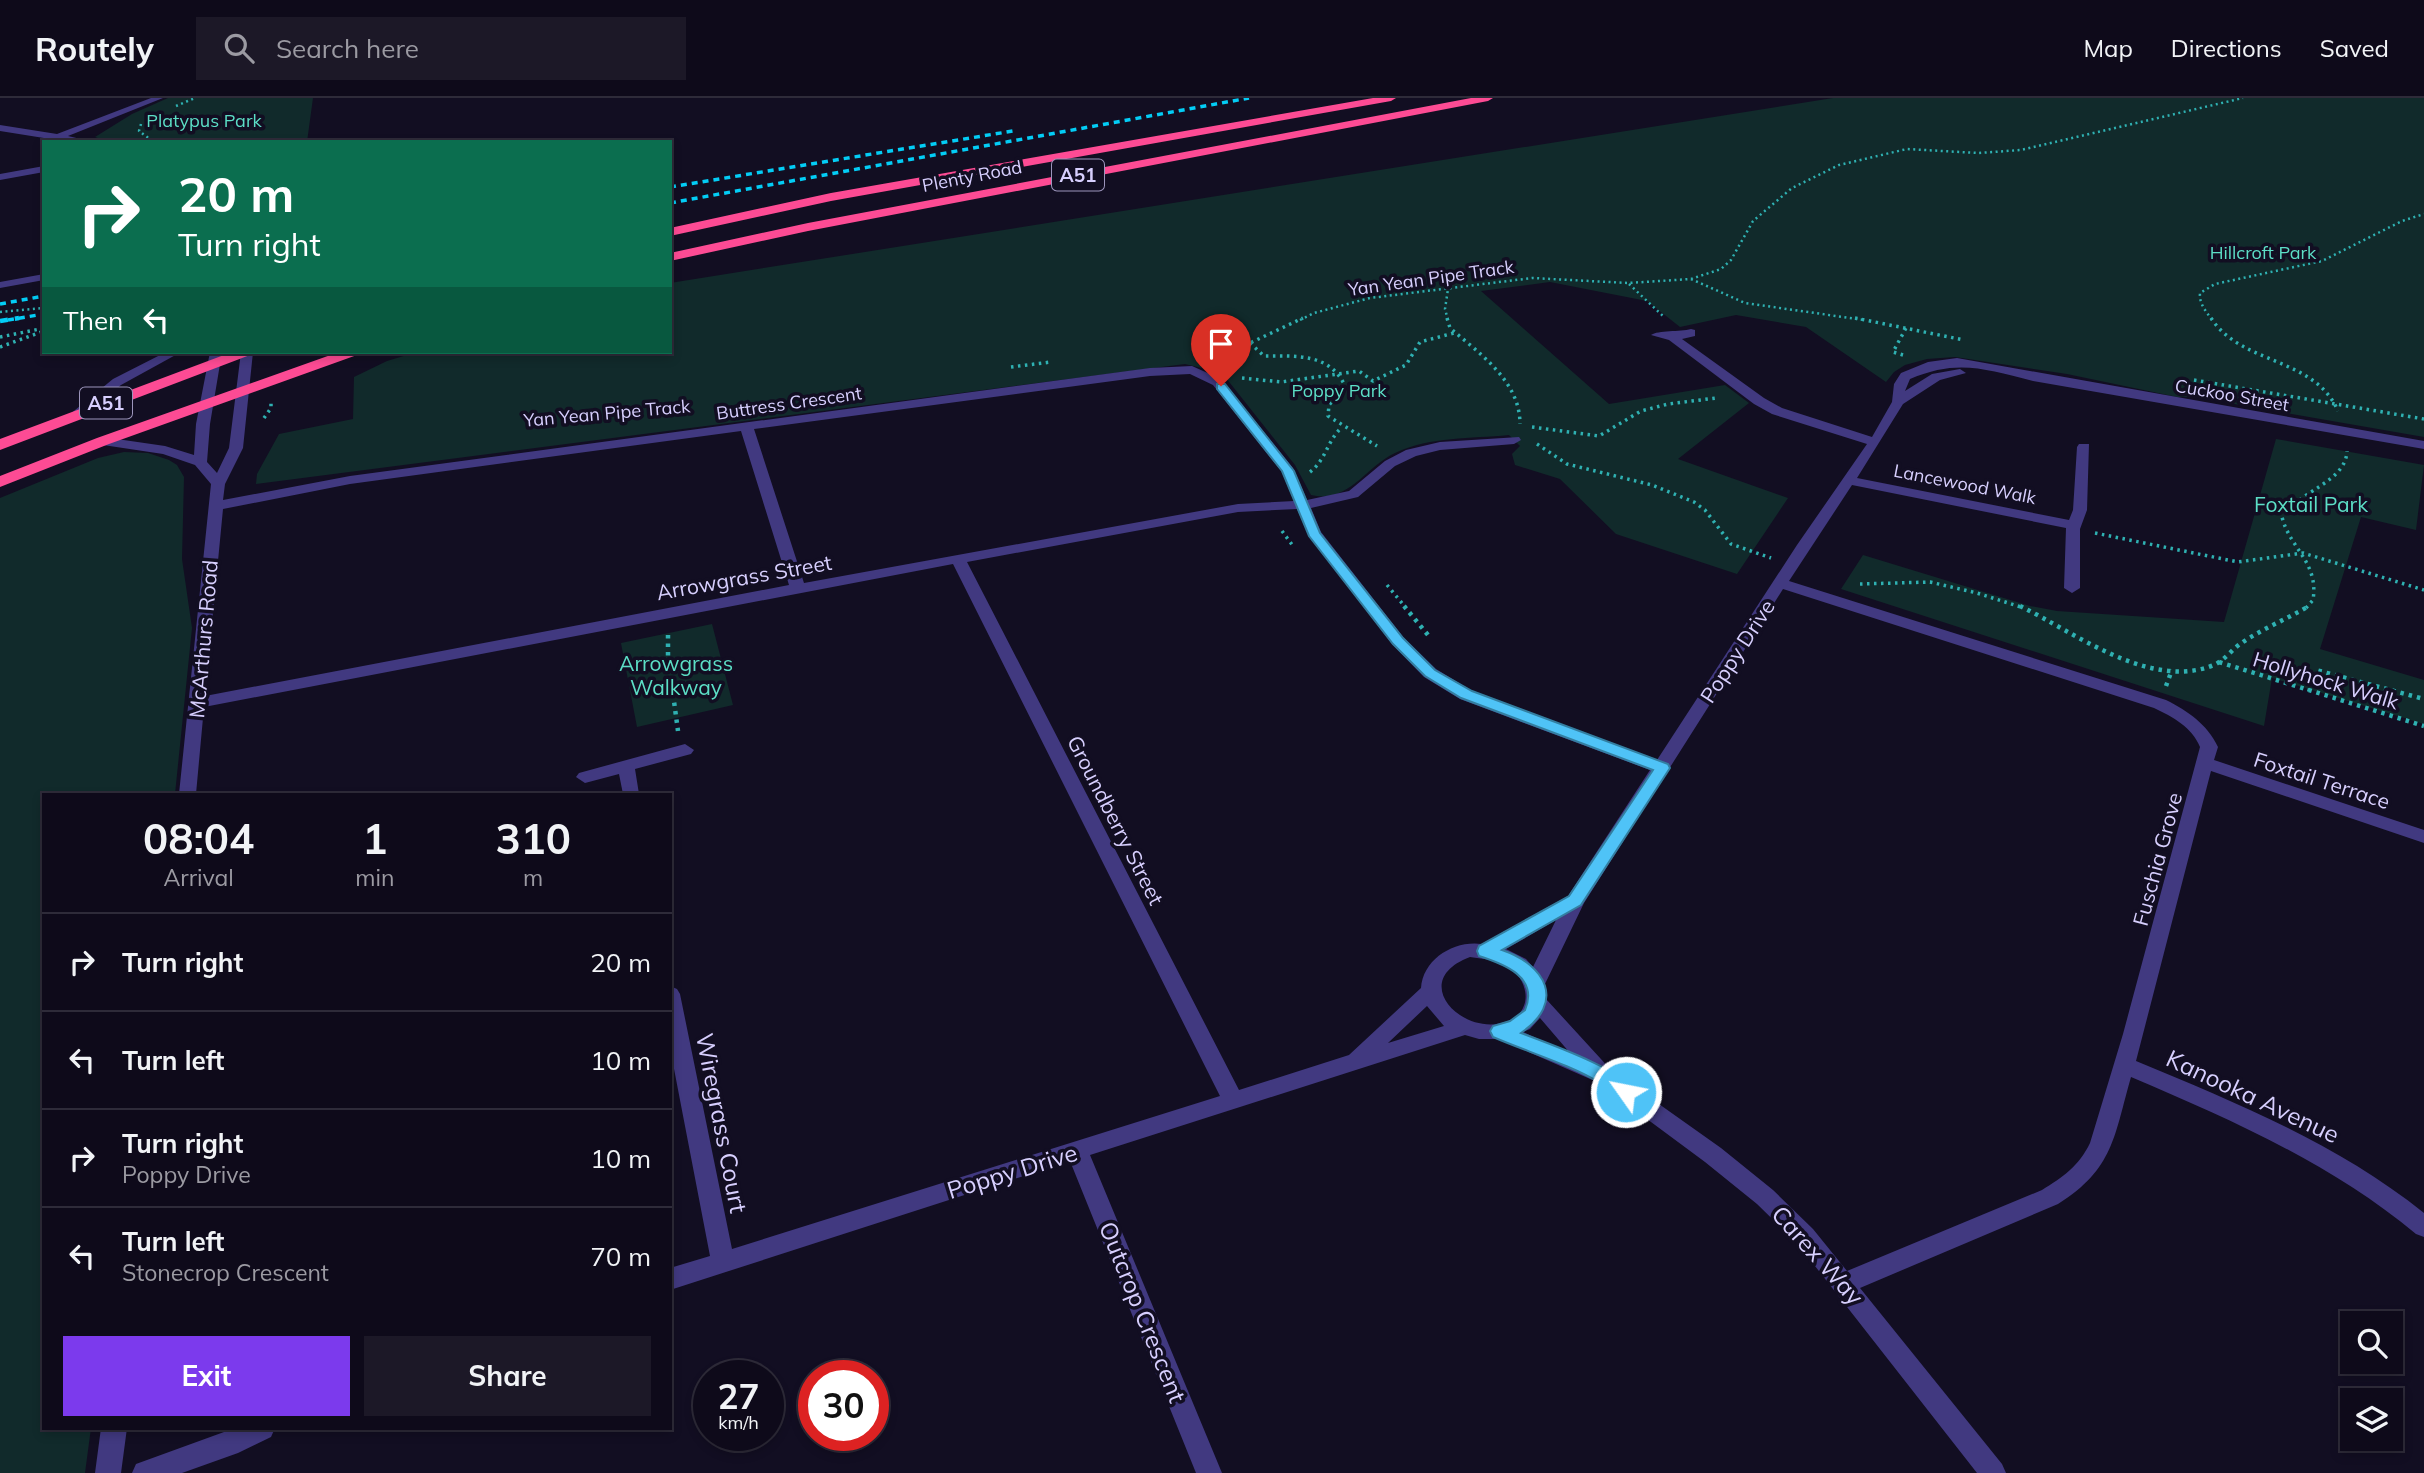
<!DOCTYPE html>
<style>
:root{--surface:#0e0a1a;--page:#1c1827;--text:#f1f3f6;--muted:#9b9aa2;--line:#2e2b39;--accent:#7c3aed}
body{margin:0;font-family:Mulish,sans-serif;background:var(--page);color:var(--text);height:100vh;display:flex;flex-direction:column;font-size:26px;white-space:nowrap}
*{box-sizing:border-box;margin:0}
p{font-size:23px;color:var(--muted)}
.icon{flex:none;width:38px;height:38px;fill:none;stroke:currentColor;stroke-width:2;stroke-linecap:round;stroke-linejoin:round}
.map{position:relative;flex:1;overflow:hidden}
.sheet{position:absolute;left:42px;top:695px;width:630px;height:637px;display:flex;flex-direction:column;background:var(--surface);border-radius:0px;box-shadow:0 4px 10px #0003,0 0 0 2px var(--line)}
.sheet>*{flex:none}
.top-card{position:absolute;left:42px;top:42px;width:630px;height:214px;border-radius:0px;box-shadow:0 4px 10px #0003,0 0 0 2px var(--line);background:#0b6e4f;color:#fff;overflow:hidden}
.tools{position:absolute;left:2340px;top:1213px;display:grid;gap:14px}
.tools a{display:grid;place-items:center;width:63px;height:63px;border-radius:0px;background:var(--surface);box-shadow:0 4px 10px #0003,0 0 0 2px var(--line);font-size:35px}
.speed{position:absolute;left:693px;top:1262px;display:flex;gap:14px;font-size:35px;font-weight:700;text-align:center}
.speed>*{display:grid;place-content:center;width:91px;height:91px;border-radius:50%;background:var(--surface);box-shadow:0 4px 10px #0003,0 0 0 2px var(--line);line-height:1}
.speed small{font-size:18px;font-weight:400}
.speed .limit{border:10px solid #d22;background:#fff;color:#111}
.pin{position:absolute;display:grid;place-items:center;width:60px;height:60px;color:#fff;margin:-72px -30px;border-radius:50% 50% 50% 0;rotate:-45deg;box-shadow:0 0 7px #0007}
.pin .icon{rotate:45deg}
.me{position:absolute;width:77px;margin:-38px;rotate:303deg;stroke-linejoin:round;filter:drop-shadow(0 0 5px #0008)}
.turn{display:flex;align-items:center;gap:24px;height:147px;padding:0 21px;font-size:32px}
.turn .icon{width:91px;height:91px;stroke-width:2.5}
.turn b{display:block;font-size:49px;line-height:60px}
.then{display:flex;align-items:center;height:66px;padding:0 21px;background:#0003;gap:14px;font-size:26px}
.eta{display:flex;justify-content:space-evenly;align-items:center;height:119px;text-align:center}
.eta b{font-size:42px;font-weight:700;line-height:49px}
.button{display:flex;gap:14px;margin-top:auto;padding:14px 21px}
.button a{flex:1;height:80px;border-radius:0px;background:var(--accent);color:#fff;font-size:28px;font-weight:700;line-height:80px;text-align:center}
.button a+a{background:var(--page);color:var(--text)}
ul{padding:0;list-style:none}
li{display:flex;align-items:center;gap:21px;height:98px;padding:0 21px;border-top:2px solid var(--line)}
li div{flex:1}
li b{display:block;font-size:26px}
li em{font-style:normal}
header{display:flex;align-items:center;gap:42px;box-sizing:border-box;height:98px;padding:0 35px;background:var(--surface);border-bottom:2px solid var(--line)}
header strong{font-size:33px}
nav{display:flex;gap:38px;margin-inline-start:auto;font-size:24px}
.search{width:490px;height:63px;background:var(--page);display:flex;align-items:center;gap:18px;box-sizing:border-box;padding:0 24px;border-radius:0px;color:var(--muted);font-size:26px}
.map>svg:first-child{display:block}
</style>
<header>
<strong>Routely</strong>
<div class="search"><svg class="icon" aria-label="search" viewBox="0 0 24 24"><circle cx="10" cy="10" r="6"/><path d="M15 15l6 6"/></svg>Search here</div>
<nav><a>Map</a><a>Directions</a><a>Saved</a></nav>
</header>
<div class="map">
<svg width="2424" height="1375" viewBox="0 0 2424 1375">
<rect width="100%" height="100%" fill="#120e22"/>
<path fill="#112a2b" d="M 168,0 L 313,0 L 307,44 L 109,44 L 95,39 L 132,16 Z
M 1833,0 L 2424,0 L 2424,339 L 2194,299 L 2177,299 L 2067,276 L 1955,259 L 1927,261 L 1905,267 L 1894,274 L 1886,284 L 1806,229 L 1736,217 L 1680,229 L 1647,203 L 1550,184 L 1481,193 L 1609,306 L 1725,287 L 1749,305 L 1678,361 L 1788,400 L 1737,476 L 1616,436 L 1560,381 L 1515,367 L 1512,356 L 1520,348 L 1509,337 C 1470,341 1432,338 1395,355 C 1365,369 1349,406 1311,397 L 1295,367 L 1226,280 L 1210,272 L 1185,266 L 256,386 L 257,376 L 279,336 L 353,321 L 354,279 L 387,263 L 417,254 L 670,254 L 670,185 Z
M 2276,341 L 2424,367 L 2416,432 L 2361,419 L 2320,551 L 2424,582 L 2424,626 L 2272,580 L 2264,628 L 1841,491 L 1863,457 L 2030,508 L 2057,513 L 2224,524 Z
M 124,354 L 148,355 L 169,362 L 177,367 L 184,379 L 182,461 L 192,530 L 175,696 L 44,696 L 44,1330 L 91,1330 L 85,1375 L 0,1375 L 0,400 L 98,360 Z
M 712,526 L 733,607 L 637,629 L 621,545 Z"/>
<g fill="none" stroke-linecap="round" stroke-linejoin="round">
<path stroke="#2fb1b2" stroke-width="2.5" stroke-dasharray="2 3.5" stroke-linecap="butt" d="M 176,8 L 195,0
M 141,26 L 139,33 L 154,44
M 1691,181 L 1745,205 L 1864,222
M 1629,186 L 1663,218
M 0,214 L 44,210
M 1300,222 L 1314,215 L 1370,200 L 1532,180 L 1628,185 L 1691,181 L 1721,171 L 1731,162 L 1753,123 L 1792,90 L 1839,67 L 1907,51 L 1978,55 L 2021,52 L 2243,0
M 1448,222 L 1445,211 L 1448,191
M 2212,222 C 2206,213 2199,206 2200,195 L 2215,186 L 2322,163 L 2402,123 L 2424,116"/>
<path stroke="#2fb1b2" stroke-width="3.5" stroke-dasharray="2.5 4.5" stroke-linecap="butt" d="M 1447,220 L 1450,230 C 1480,256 1520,283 1520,326
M 1855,220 L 1964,242
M 2211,220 C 2241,267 2315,259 2338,313
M 0,239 L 40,231
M 1250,245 L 1264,258 C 1296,258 1330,255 1345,288 L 1329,307 L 1328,318 L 1377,348
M 0,249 L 44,233
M 1203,254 L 1250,245 L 1303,220
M 1903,257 L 1893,254 L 1906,230
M 1011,269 L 1051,264
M 1242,280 L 1281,284 L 1359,273 L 1373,283 L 1406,267 L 1420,244 L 1454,235
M 2194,282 L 2424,321
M 264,320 L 271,310 L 271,303
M 1532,329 L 1599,338 L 1641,313 L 1668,306 L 1716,300
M 1537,346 L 1567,366 L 1652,387 L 1694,404 L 1705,412 L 1731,446 L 1771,460
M 1310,374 C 1326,362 1327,343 1342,329
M 1282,433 L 1293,448
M 2095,435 L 2238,464 L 2303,455 L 2424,492
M 1860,486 L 1930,484 L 1977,495 L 2024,510
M 1387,487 L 1406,510
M 2306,510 L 2313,502 C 2319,464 2290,451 2282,419 C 2299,393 2346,384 2347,353"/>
<path stroke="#2fb1b2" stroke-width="4.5" stroke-dasharray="3.5 5" stroke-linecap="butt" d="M 1404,508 L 1428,537
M 2020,508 C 2074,534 2150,593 2214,567 C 2225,562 2233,550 2243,544 C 2264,530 2287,521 2309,508
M 668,537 L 668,559 L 678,633
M 2219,564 L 2424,628
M 2166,588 L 2172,572
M 2309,594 L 2316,572 L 2424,601"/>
<path fill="#413980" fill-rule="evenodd" d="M 151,0 L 163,0 L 68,38 L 93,44 L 69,44 L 0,33 L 0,27 L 57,36 Z
M 44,68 L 44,74 L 0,82 L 0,76 Z
M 44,176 L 44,182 L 0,190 L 0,184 Z
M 1691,231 L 1695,232 L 1695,238 L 1682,241 L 1764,300 L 1782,310 L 1872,339 L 1892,304 L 1894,286 L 1901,275 L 1928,264 L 1957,260 L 2424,343 L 2424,351 L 2033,283 C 1984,271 1958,261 1910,281 L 1905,293 L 1932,276 L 1960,271 L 1966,275 L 1940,282 L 1903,306 L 1857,380 L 2069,422 L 2073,412 L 2077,349 L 2079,346 L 2089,346 L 2087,412 L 2080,431 L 2080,490 L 2072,495 L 2064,490 L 2066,430 L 1852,387 L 1789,483 L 2166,602 C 2188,613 2207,626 2218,649 L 2214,662 L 2424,732 L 2424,745 L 2211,673 L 2136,963 C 2237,1005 2338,1046 2424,1115 L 2424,1139 L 2416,1136 C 2330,1065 2232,1022 2131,979 C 2114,1038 2114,1071 2058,1106 L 1860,1190 L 2002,1366 L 2006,1375 L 1977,1375 L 1797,1145 L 1757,1106 L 1705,1064 L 1597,984 L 1499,941 L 1479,941 L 1465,937 L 1090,1057 L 1222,1375 L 1196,1375 L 1070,1063 L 670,1192 L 670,1170 L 710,1158 L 670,950 L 670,888 L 677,891 L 680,896 L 732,1151 L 1220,998 L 953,466 L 204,609 L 196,696 L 179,696 L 211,386 L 195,367 L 163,356 L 103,347 L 96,343 L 103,339 L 165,348 L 194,357 L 196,326 L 210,254 L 222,254 L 210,326 L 207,364 L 217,375 L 229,350 L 241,254 L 253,254 L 243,350 L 225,386 L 223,402 L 350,378 L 1150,270 L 1192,268 L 1221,281 L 1293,370 L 1307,402 L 1349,393 L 1385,363 L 1406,352 L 1440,344 L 1519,339 L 1521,342 L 1514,346 L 1440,352 L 1416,358 L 1395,368 L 1358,399 L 1311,410 L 1321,434 L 1404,540 L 1436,571 L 1472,593 L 1657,662 L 1797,447 L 1867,346 L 1772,316 L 1754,306 L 1669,242 L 1651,237 C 1658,232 1680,234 1691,231 ZM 1190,276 L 1213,287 L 1282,374 L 1294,403 L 1238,406 L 804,485 L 754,331 L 1150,278 ZM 741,333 L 789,487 L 205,598 L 223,411 L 350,386 ZM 1297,411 L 1309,438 L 1392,546 L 1424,579 L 1460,601 L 1650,672 L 1568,798 L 1482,846 C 1454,842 1423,861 1421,890 L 1349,957 L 1239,992 L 967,464 L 1238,414 ZM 1783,491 L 2154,610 C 2173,619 2192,629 2200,649 L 2123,936 L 2090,1045 C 2079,1068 2063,1079 2042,1092 L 1847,1173 L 1813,1131 L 1773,1092 L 1721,1050 L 1611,972 L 1546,901 L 1544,888 L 1584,805 ZM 1556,822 L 1533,869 L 1526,861 L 1506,851 ZM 1470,859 C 1484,861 1499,862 1511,871 C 1530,885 1532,914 1508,923 C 1464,941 1406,883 1470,859 ZM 1427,908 L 1444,928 L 1388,945 ZM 1540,920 L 1570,955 L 1523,934 L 1530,931 Z
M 166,254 L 181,254 L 121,287 L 80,320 L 75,321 L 69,317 L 113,281 Z
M 685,646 L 694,652 L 691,656 L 635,671 L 639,696 L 623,696 L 619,676 L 585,685 L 576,679 L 579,675 Z
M 101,1330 L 127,1330 L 121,1375 L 95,1375 Z
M 235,1330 L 275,1330 L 271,1339 L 238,1355 L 182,1375 L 132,1375 L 136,1366 Z"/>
<path fill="#fd4b94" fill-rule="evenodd" d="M 1373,0 L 1396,0 L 1391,3 L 831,103 L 670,138 L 670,130 L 831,95 Z
M 1471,0 L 1493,0 L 1488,3 L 808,133 L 670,163 L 670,155 L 808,125 Z
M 232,254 L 252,254 L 250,257 L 0,352 L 0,341 Z
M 339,254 L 359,254 L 357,257 L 109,346 L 0,389 L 0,378 L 97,340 Z"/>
<path stroke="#03cdf6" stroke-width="3.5" stroke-dasharray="6 5" stroke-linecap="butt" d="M 670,89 L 1013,33
M 670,105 L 1249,0
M 0,206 L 44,198
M 8,222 L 44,216"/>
<path stroke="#03cdf6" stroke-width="4.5" stroke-dasharray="8 7" stroke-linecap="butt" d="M 0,223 L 19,220"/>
</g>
<path fill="#4fc3f7" stroke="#337fa1" stroke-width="2" d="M 1217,286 L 1225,286 L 1294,373 L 1320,435 L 1403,540 L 1435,572 L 1472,593 L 1668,666 L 1670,670 L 1581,807 L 1502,852 C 1546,867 1566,904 1521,935 C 1547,945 1624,972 1636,994 L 1633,1000 C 1619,1004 1611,993 1600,985 C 1571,967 1525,953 1493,939 L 1490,933 L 1493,928 L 1510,923 L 1525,912 C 1539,879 1504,866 1479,858 L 1477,853 L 1479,848 L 1569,798 L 1653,672 L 1461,600 L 1425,578 L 1393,546 L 1309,438 L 1282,373 L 1217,291 Z"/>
<g text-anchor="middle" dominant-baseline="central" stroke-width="7" stroke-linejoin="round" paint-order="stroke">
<g font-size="18" fill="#5cdec6" stroke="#120e22">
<text x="204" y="22">Platypus Park</text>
<text x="2263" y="154">Hillcroft Park</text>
<text x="1339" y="292">Poppy Park</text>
</g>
<g font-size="18" fill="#d7cffe" stroke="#120e22">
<text transform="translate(972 78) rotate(-11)">Plenty Road</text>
<text transform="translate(1431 180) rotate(-8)">Yan Yean Pipe Track</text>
<text transform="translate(2232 297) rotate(10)">Cuckoo Street</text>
<text transform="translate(789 305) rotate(-8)">Buttress Crescent</text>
<text transform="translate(607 315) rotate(-5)">Yan Yean Pipe Track</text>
<text transform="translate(1965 386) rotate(11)">Lancewood Walk</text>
</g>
<g fill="#120e22" stroke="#9c95bc" stroke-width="2">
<rect x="1052" y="61.5" width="52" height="31" rx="5"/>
<rect x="80" y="289.5" width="52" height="31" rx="5"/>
</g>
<g font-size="19" font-weight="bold" fill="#d7cffe">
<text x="1078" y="77">A51</text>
<text x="106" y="305">A51</text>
</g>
<g font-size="21" fill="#5cdec6" stroke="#120e22">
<text x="2311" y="406">Foxtail Park</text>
<text x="676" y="565">Arrowgrass<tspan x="676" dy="24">Walkway</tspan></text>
</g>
<g font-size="21" fill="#d7cffe" stroke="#120e22">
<text transform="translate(744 479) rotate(-10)">Arrowgrass Street</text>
<text transform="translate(203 541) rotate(-85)">McArthurs Road</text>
<text transform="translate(1737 553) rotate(-57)">Poppy Drive</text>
<text transform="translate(2326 582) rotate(17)">Hollyhock Walk</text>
<text transform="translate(2322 682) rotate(18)">Foxtail Terrace</text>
<text transform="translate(1116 722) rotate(63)">Groundberry Street</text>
<text transform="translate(2157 761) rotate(-75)">Fuschia Grove</text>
</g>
<g font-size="24" fill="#d7cffe" stroke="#120e22">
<text transform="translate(2253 998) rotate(25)">Kanooka Avenue</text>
<text transform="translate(722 1025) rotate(79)">Wiregrass Court</text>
<text transform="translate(1012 1073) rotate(-17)">Poppy Drive</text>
<text transform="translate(1818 1157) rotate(48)">Carex Way</text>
<text transform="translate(1143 1214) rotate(68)">Outcrop Crescent</text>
</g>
</g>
</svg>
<div class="tools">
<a><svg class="icon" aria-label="search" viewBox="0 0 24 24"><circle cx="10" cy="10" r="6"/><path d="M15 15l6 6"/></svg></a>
<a><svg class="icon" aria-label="layers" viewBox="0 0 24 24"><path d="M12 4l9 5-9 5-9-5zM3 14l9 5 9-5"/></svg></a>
</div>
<div class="speed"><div>27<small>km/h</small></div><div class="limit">30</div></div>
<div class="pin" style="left:1221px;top:288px;background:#d93025"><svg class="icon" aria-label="arrive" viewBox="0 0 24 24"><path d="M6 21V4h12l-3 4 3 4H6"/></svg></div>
<svg class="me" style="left:1626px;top:994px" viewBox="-20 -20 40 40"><circle r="17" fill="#4fc3f7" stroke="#fff" stroke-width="3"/><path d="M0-11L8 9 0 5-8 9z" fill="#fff"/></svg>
<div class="top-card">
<div class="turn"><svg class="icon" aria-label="right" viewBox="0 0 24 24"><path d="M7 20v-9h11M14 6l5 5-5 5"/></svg><div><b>20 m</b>Turn right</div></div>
<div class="then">Then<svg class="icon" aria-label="left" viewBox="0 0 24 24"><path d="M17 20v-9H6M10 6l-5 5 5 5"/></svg></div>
</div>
<section class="sheet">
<div class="eta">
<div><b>08:04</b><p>Arrival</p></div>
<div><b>1</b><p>min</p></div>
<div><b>310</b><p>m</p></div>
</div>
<ul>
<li><svg class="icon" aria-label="right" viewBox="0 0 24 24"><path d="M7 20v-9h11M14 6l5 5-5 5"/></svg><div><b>Turn right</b></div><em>20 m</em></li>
<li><svg class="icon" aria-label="left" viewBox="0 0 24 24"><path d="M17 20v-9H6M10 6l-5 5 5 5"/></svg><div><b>Turn left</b></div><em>10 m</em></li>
<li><svg class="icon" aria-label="right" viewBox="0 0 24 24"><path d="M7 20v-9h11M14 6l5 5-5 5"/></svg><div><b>Turn right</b><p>Poppy Drive</p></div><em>10 m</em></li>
<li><svg class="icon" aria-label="left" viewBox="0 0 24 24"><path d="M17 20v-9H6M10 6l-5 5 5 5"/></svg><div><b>Turn left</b><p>Stonecrop Crescent</p></div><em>70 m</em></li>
</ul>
<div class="button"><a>Exit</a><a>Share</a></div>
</section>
</div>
